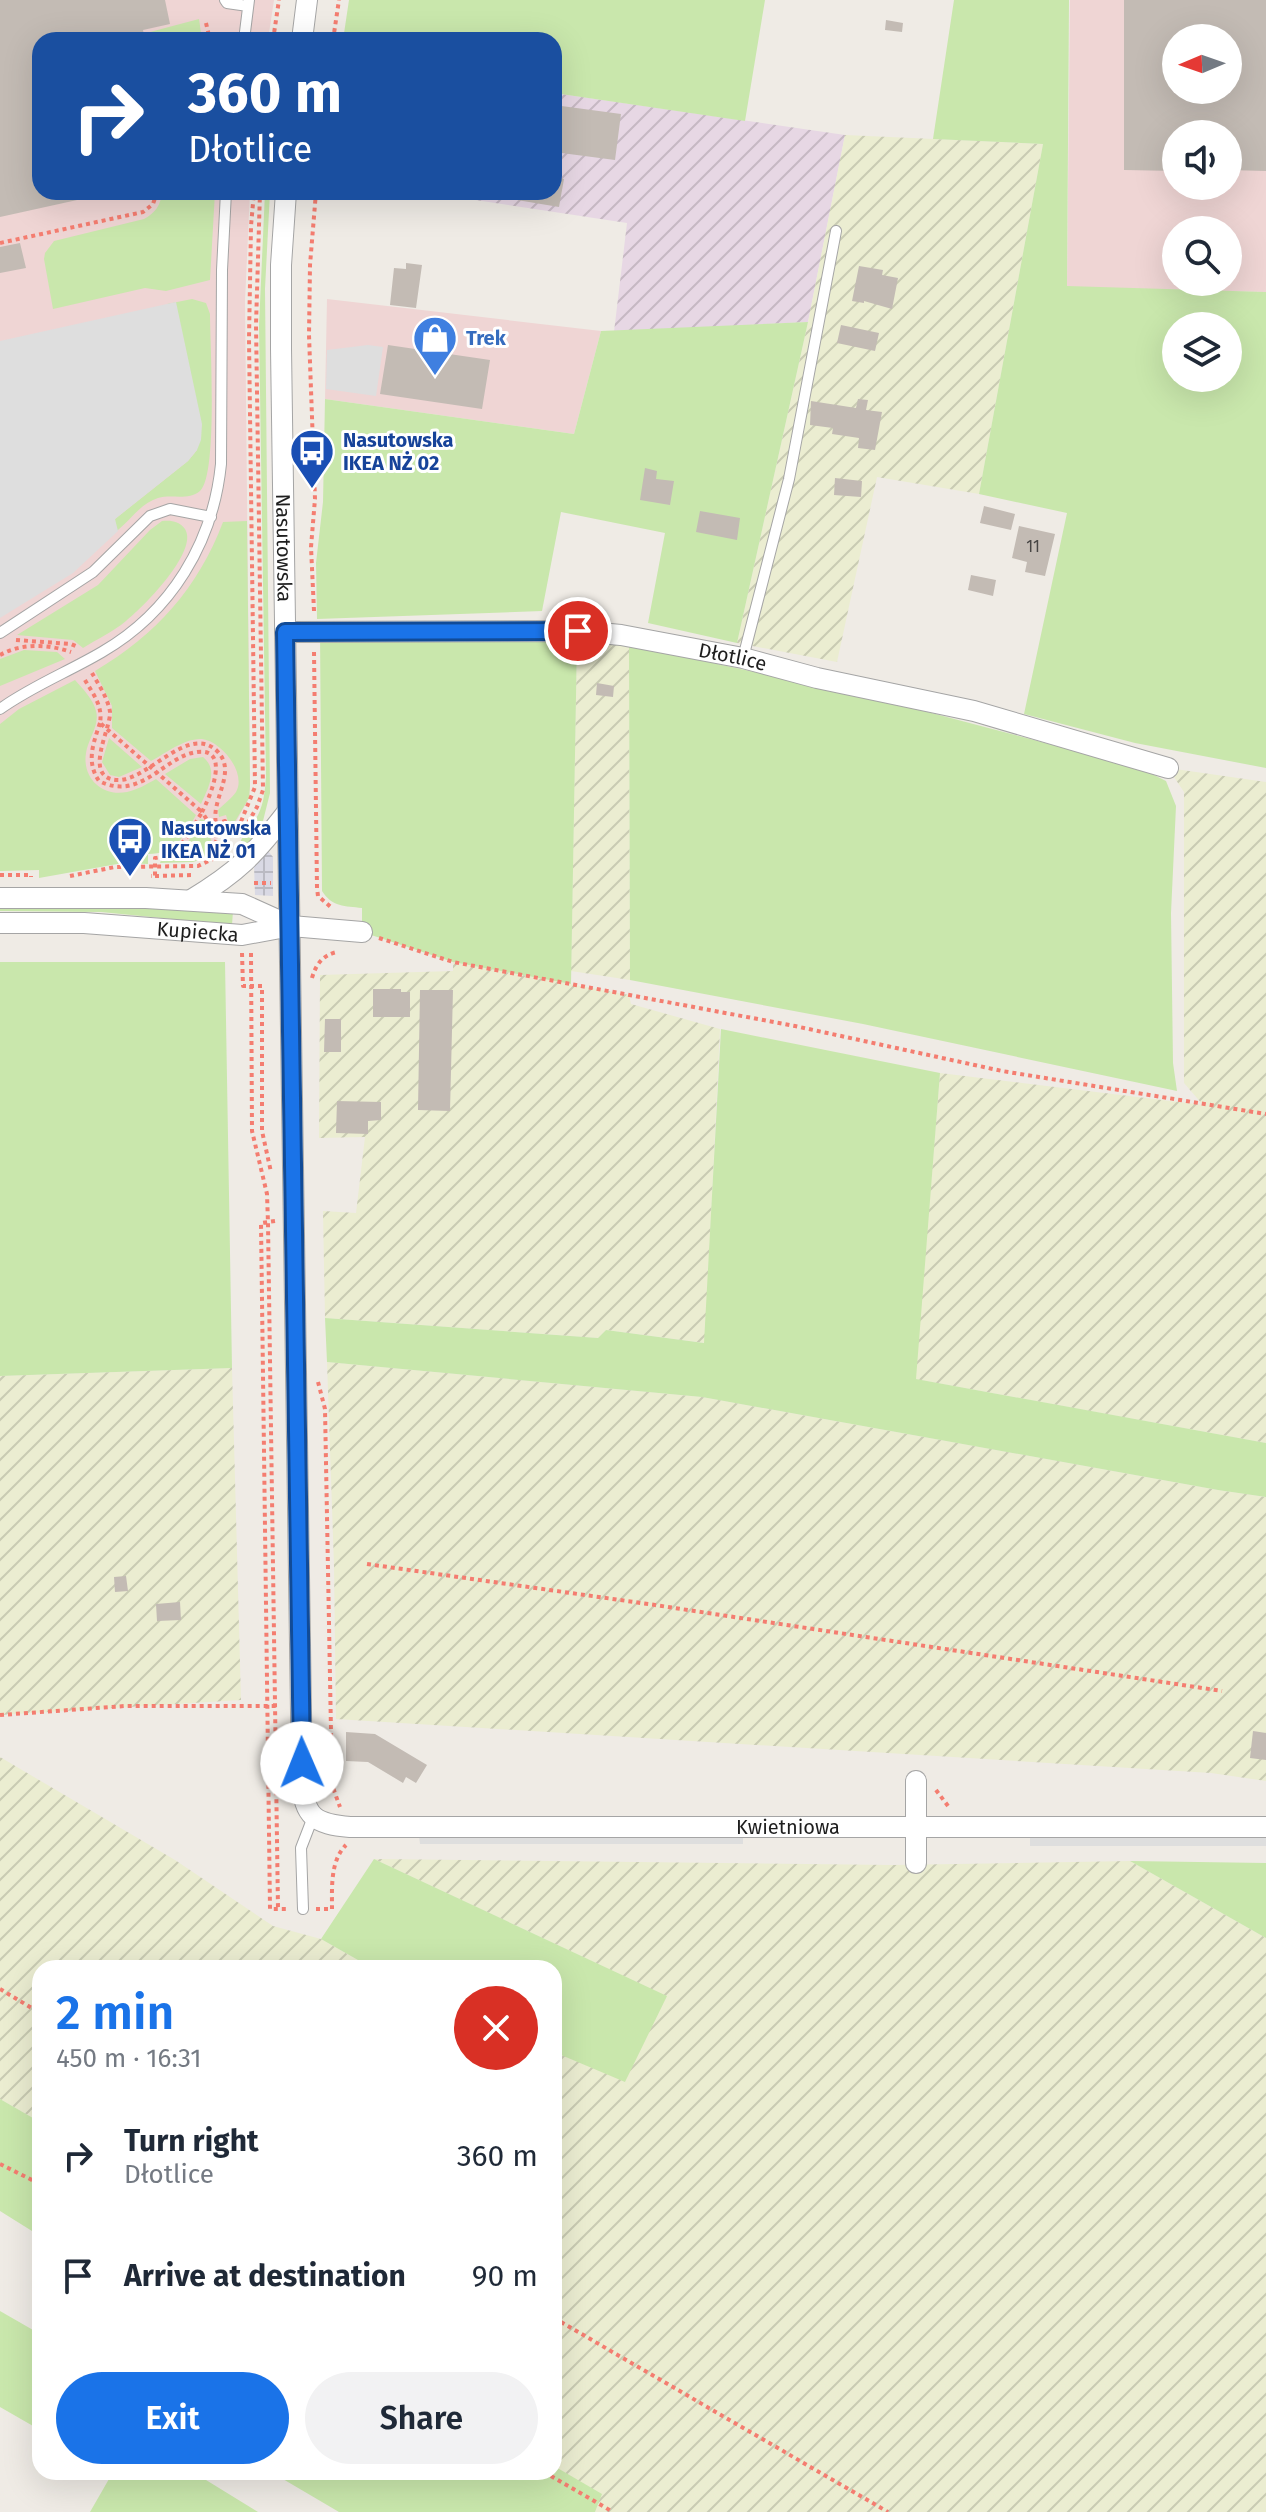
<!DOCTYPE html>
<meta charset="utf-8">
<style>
:root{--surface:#fff;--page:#f2f2f3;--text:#1f2937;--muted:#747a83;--accent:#1a73e8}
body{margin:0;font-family:"Fira Sans",sans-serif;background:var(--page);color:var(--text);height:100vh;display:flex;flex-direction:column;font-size:30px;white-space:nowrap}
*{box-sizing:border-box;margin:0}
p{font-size:26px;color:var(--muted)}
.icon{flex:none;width:44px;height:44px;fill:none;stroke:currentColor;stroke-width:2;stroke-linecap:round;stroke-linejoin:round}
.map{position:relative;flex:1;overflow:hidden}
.side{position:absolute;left:32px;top:1960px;width:530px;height:520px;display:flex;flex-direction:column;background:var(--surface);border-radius:24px;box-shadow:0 8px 32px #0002}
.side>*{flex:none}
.banner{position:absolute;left:32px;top:32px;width:530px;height:168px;border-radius:24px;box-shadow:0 8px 32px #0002;background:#1a4fa0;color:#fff;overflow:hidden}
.needle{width:52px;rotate:268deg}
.fabs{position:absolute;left:1162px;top:24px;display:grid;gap:16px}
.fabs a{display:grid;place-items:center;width:80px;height:80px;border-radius:50%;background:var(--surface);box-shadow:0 8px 32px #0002;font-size:40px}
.pin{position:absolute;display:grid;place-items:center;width:68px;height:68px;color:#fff;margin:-34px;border:4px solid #fff;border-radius:50%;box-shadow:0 2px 8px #0007}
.me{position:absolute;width:88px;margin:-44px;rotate:359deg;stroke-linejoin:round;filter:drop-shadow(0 0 6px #0008)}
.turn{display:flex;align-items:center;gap:28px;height:168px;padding:0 24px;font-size:36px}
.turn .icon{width:104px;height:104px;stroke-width:2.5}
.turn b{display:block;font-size:56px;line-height:68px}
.round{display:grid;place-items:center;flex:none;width:84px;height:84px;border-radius:42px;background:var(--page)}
.head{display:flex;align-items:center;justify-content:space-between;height:136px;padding:0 24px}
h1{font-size:48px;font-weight:600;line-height:60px;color:var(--accent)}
.button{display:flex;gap:16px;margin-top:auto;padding:16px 24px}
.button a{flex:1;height:92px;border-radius:48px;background:var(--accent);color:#fff;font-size:32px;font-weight:600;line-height:92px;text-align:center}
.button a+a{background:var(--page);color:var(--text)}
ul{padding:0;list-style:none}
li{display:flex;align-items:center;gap:24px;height:120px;padding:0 24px}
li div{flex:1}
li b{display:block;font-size:30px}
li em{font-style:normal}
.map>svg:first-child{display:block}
</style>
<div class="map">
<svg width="1266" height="2512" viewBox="0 0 1266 2512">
<defs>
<pattern id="industrial-furrows" width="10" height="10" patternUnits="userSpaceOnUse" patternTransform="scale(2)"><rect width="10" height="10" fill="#e7d7e4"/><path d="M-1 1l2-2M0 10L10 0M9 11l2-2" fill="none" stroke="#c6b8c3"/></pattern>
<pattern id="farmland-furrows" width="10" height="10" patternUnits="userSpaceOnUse" patternTransform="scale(2)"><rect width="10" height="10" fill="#ebedd1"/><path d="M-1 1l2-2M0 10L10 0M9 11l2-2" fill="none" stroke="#c9cbb3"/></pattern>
<pattern id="plaza-grid" width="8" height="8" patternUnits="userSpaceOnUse" patternTransform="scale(2)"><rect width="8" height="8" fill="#d9d9e4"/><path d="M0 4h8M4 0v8" fill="none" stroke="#babac3"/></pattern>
</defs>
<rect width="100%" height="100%" fill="#efebe5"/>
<path fill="#efd5d4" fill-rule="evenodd" d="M 0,0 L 274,0 L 268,40 L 40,40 L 40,192 L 250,192 L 245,301 L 250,786 L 249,798 L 236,822 L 205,850 L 0,860 Z
M 1070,0 L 1266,0 L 1266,292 L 1067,287 ZM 1176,38 L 1228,38 L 1228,90 L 1176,90 ZM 1176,134 L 1228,134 L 1228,186 L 1176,186 ZM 1176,230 L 1228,230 L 1228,282 L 1176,282 Z
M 327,299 L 601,331 L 574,434 L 325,399 Z"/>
<path fill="url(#industrial-furrows)" d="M 554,93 L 845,135 L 808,322 L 614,332 L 627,223 L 422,192 L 554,192 Z"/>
<path fill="url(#farmland-furrows)" d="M 845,135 L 1043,144 L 979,494 L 877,477 L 837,662 L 737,643 L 808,322 Z
M 577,640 L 629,645 L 630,980 L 571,971 Z
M 1168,768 L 1266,782 L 1266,1443 L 915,1379 L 940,1073 L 1203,1105 L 1184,1083 L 1184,792 Z
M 453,962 L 629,995 L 631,1004 L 720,1029 L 705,1343 L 606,1330 L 598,1338 L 325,1318 L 323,1211 L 356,1213 L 365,1137 L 319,1138 L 320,975 L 453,971 Z
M 327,1362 L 702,1397 L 1218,1490 L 1266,1497 L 1266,1781 L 1211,1773 L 336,1719 L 334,1566 Z
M 232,1368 L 241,1700 L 0,1715 L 0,1376 Z
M 0,1757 L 175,1860 L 273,1926 L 321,1939 L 372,1968 L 40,1968 L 40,2122 L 0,2099 Z
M 374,1859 L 893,1865 L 1130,1861 L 1266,1938 L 1266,2512 L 595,2512 L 598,2504 L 554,2472 L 554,2052 L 557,2053 L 666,1996 Z"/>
<path fill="#c9e7ac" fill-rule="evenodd" d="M 349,0 L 765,0 L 745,121 L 554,93 L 554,40 L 343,40 Z
M 954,0 L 1069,0 L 1067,286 L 1266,292 L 1266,768 L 1135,743 L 1024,714 L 1067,513 L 979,494 L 1043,144 L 933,139 ZM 1176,326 L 1228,326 L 1228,378 L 1176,378 Z
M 199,19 L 202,40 L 152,40 L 150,32 Z
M 162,192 L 215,192 L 210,280 L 166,291 L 145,288 L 53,309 L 44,259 L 45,253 L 54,241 L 144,219 C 155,213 161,205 162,192 Z
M 265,192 L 270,192 L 265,289 L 270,793 L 263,821 L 242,853 L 239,850 C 239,836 251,827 258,815 C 264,803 265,790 266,777 L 259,326 Z
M 192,299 L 206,303 L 210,314 C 210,343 218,475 200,491 C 188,501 172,494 158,498 C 139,504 130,522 115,532 L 102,509 L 115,519 L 188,461 L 197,450 L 167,304 Z
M 808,322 L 737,643 L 648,623 L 665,533 L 561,512 L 542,611 L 317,619 L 316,563 L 323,502 L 325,399 L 574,434 L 601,331 Z
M 162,521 C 171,520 179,521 185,529 C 199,551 143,608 126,621 C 113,632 97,639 83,648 L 73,640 L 17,635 L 98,585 L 150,530 Z
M 247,521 L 250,786 L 249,798 L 233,825 L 228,822 L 226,815 L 219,817 L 218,810 C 224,804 232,798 236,792 C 247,773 221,741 202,739 C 185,738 166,753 151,761 L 112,728 L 112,706 L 95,671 C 156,635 198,588 223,522 Z
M 320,632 L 577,640 L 571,984 L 453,962 L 362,932 L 362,908 C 345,906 332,907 322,891 Z
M 629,645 L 867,696 L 1140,768 L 1166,781 L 1176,806 L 1171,913 L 1173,1063 L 1177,1091 L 863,1024 L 630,980 Z
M 24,650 L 57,652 L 65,659 L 0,686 L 0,659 Z
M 75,680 C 83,689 93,699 96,711 C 100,725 88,739 86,753 C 82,778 102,797 127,792 C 137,790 147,784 156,779 L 196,815 C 184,837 175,854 148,854 L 148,864 L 123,863 L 39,878 L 39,870 L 0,871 L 0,724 L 19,709 Z
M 109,738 L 142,767 L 119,777 L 110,775 L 102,762 Z
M 203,757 C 219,770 208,788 201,804 L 165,774 L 190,759 Z
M 200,819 L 205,820 L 212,843 L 205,850 L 209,857 L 193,862 L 160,863 L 161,860 C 181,857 193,837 200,819 Z
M 0,906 L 164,906 L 233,911 L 232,925 L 101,912 L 0,911 Z
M 0,962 L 225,962 L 232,1368 L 0,1376 Z
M 721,1029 L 940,1073 L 916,1379 L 1266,1443 L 1266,1497 L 1218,1490 L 702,1397 L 327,1362 L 325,1318 L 598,1338 L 606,1330 L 704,1343 Z
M 374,1859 L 667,1996 L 625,2082 L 554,2052 L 554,1968 L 372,1968 L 321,1939 Z
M 1130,1861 L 1266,1863 L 1266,1938 Z
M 0,2099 L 40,2122 L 40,2236 L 0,2211 Z
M 0,2311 L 40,2334 L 40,2430 L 0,2407 Z
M 554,2466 L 602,2494 L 595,2512 L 339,2512 L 271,2472 L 554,2472 Z
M 113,2472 L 193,2472 L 258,2512 L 90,2512 Z"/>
<path fill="#dedede" d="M 176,302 L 202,424 L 201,440 L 197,450 L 188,461 L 115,519 L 118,531 L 73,573 L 0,618 L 0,341 Z
M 368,345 L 383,347 L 376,396 L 326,389 L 327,350 Z
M 419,1836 L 743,1836 L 743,1844 L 420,1844 Z
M 1266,1836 L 1266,1846 L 1030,1846 L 1030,1837 Z"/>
<path fill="url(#plaza-grid)" d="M 268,851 L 273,857 L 273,896 L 255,895 L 254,865 Z"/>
<path fill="#c3bbb4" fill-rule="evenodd" d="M 0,0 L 165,0 L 170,24 L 143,30 L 145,40 L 132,40 L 130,33 L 96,40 L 40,40 L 40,192 L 109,193 L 0,217 Z
M 1124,0 L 1266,0 L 1266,171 L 1228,170 L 1228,134 L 1176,134 L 1176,171 L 1124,170 ZM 1176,38 L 1228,38 L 1228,90 L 1176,90 Z
M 886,20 L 903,23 L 902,32 L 885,30 Z
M 554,105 L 621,114 L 615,160 L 554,152 Z
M 554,177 L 564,179 L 559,207 L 481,194 L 554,192 Z
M 20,243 L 26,268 L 0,273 L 0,247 Z
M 406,263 L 422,265 L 416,308 L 390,305 L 394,268 L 406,269 Z
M 859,266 L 883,270 L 882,275 L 898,278 L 892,309 L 864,301 L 864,303 L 852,301 Z
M 841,325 L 879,333 L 875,351 L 837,343 Z
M 388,345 L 490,360 L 482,409 L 380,394 Z
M 858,399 L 868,400 L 866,410 L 882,412 L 875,450 L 858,448 L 859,438 L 832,434 L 833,428 L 810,425 L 811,401 L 856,408 Z
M 645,468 L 657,471 L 656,479 L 674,481 L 670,505 L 640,500 Z
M 835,478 L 862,481 L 861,497 L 834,495 Z
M 984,506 L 1015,514 L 1011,530 L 980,523 Z
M 700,511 L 740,518 L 737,540 L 696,532 Z
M 1019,526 L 1055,534 L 1045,576 L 1025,572 L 1027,562 L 1012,558 Z
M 971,575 L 996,580 L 993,596 L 968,590 Z
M 597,683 L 614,686 L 613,697 L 596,695 Z
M 373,989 L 401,989 L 401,992 L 410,992 L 410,1017 L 373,1017 Z
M 420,990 L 453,990 L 450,1111 L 418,1110 Z
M 325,1019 L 341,1019 L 341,1052 L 324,1052 Z
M 337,1101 L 381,1102 L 381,1120 L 368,1121 L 368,1134 L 336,1133 Z
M 126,1576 L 128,1591 L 115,1592 L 114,1577 Z
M 180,1602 L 181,1620 L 157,1621 L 156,1604 Z
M 1253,1731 L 1266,1733 L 1266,1760 L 1250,1758 Z
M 346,1732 L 375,1734 L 427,1765 L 416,1783 L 406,1777 L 403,1783 L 368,1762 L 346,1761 Z"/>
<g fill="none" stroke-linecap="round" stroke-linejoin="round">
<g stroke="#a5a5a5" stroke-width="12">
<path id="lane" d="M 225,0 L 227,3 L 248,6
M 244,40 L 249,0
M 0,633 L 93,572 L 150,516 L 170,509 L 211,517
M 743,658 L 789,479 L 836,231
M 0,709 C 32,686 68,672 102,652 C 171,612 213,543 221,464 L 222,270 L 226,192
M 303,1909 L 301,1848 L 313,1817"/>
</g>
<g stroke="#a5a5a5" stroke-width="22">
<g id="street">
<path d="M 302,40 L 307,0"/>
<path id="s1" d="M 286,192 L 281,265 L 281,349 L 302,1781 C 304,1817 315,1824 350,1827 L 1266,1827"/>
<path id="s2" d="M 285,632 L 578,631 L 621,635 L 743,658 L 817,678 L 974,711 L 1168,768"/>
<path d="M 0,898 L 146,898 L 242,904 L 291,926"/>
<path d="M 191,900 C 238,872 255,854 288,811"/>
<path id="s3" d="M 0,923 L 84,923 L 242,935 L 291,926 L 362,932"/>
<path d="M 916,1863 L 916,1781"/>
</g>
</g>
<path stroke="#f47d70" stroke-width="4" stroke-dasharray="4 4" stroke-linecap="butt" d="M 206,23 L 210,40
M 273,40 L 279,0
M 333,40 L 339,0
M 0,243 L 143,212 L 153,204 L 157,192
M 314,611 L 311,547 L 315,499 L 309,335 L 310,265 L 316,192
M 16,640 L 71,644 L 78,647
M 314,652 L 317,888 L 318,896 L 332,908
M 0,655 C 21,643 48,644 71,652
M 92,673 C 98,684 108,698 110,712 C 111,729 82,778 117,780 C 147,782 188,723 217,751 C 239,773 208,801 217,827 C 220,834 226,841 231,847
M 85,680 C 93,694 103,706 100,723 L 202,812 C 190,832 180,855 155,858 L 155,876 L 151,876
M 100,723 C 93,744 86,762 99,781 C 141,802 164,756 197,752 C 232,747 209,799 202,812 L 211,826
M 244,830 L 257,807 L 263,790 L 256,325 L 260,192
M 218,857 L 212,851 L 217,839 L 211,826 L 225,821 L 227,826 L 240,824 L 255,787 L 249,339 L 251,226 L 254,192
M 0,875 L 31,875 L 31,877
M 70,876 L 115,867 L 198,866 L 215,858
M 155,876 L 193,875
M 254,883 L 271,883
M 379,938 L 453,962 L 795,1026 L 1002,1071 L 1266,1114
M 242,953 L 243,986 L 262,986 L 262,1131 L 271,1172
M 251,953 L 252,1131 L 267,1194 L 268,1223 L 278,1909
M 312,978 C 316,964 323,955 337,952
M 275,1221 L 261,1223 L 270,1909 L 288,1909
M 318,1382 L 325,1409 L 332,1785 L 340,1807
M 367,1564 L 655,1605 L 1222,1691
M 0,1715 L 125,1706 L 277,1706
M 936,1790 L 948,1806
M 316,1909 L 332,1909 C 332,1888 330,1861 346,1845
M 0,1989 L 40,2013
M 0,2164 L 40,2184
M 554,2318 L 888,2512
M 544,2472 L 613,2512"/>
<use href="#lane" stroke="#fff" stroke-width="10"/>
<use href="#street" stroke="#fff" stroke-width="20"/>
</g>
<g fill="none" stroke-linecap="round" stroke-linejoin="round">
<g stroke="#114b97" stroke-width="20">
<path id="route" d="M 302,1763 L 285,632 L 578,631"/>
</g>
<use href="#route" stroke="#1a73e8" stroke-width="14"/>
</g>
<defs>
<g id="shop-pin" transform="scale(2.3)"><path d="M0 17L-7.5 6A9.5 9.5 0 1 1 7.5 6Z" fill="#3f7fe0" stroke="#fff"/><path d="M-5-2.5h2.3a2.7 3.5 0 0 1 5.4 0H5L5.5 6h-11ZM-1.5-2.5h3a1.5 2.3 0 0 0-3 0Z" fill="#fff"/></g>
<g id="bus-pin" transform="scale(2.3)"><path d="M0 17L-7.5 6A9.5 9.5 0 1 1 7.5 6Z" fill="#1a4fb4" stroke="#fff"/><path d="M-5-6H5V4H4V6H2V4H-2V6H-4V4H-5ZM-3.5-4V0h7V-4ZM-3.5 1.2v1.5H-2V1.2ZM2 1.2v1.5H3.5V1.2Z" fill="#fff"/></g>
</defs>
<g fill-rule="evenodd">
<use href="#shop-pin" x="435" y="338"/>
<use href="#bus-pin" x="312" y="451"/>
<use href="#bus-pin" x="130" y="839"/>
</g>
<g text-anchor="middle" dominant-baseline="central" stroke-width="6" stroke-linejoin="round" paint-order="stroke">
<g font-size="16" fill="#474544">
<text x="1033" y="546">11</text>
</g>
<g font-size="20" font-weight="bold" fill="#366cbe" stroke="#fff" text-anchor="start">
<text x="466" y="338">Trek</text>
</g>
<g font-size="20" font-weight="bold" fill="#164399" stroke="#fff" text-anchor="start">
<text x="343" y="440">Nasutowska<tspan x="343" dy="23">IKEA NŻ 02</tspan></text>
<text x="161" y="828">Nasutowska<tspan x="161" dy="23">IKEA NŻ 01</tspan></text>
</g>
<g font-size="20" fill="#1e1e1e" stroke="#fff">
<text stroke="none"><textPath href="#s1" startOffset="356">Nasutowska</textPath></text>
<text stroke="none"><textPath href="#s2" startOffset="450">Dłotlice</textPath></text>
<text stroke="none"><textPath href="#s3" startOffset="198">Kupiecka</textPath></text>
<text stroke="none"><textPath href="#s1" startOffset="2104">Kwietniowa</textPath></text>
</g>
</g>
</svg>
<div class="fabs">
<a><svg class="needle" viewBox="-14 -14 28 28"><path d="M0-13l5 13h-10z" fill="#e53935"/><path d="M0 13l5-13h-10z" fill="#747a83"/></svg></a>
<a><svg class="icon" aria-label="sound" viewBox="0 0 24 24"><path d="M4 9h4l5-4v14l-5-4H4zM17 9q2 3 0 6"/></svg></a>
<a><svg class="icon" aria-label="search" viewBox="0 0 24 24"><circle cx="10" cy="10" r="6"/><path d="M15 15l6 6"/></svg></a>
<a><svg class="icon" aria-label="layers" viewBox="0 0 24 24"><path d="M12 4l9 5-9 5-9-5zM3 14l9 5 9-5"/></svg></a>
</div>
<div class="pin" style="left:578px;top:631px;background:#d93025"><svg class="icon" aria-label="arrive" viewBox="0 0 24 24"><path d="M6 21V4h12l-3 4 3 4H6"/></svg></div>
<svg class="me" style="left:302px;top:1763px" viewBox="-20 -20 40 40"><circle r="19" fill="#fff"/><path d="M0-13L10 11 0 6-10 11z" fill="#1a73e8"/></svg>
<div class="banner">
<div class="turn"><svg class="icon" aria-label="right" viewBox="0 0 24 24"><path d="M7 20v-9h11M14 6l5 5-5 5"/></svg><div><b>360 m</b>Dłotlice</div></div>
</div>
<section class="side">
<div class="head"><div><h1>2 min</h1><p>450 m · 16:31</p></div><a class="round" style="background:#d93025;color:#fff"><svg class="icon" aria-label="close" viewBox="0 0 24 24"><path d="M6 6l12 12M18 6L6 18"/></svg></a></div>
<ul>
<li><svg class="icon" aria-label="right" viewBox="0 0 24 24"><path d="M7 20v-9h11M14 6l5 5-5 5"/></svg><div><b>Turn right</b><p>Dłotlice</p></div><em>360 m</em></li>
<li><svg class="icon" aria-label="arrive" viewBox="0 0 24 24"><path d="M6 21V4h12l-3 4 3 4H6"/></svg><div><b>Arrive at destination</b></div><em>90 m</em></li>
</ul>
<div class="button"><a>Exit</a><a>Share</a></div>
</section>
</div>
